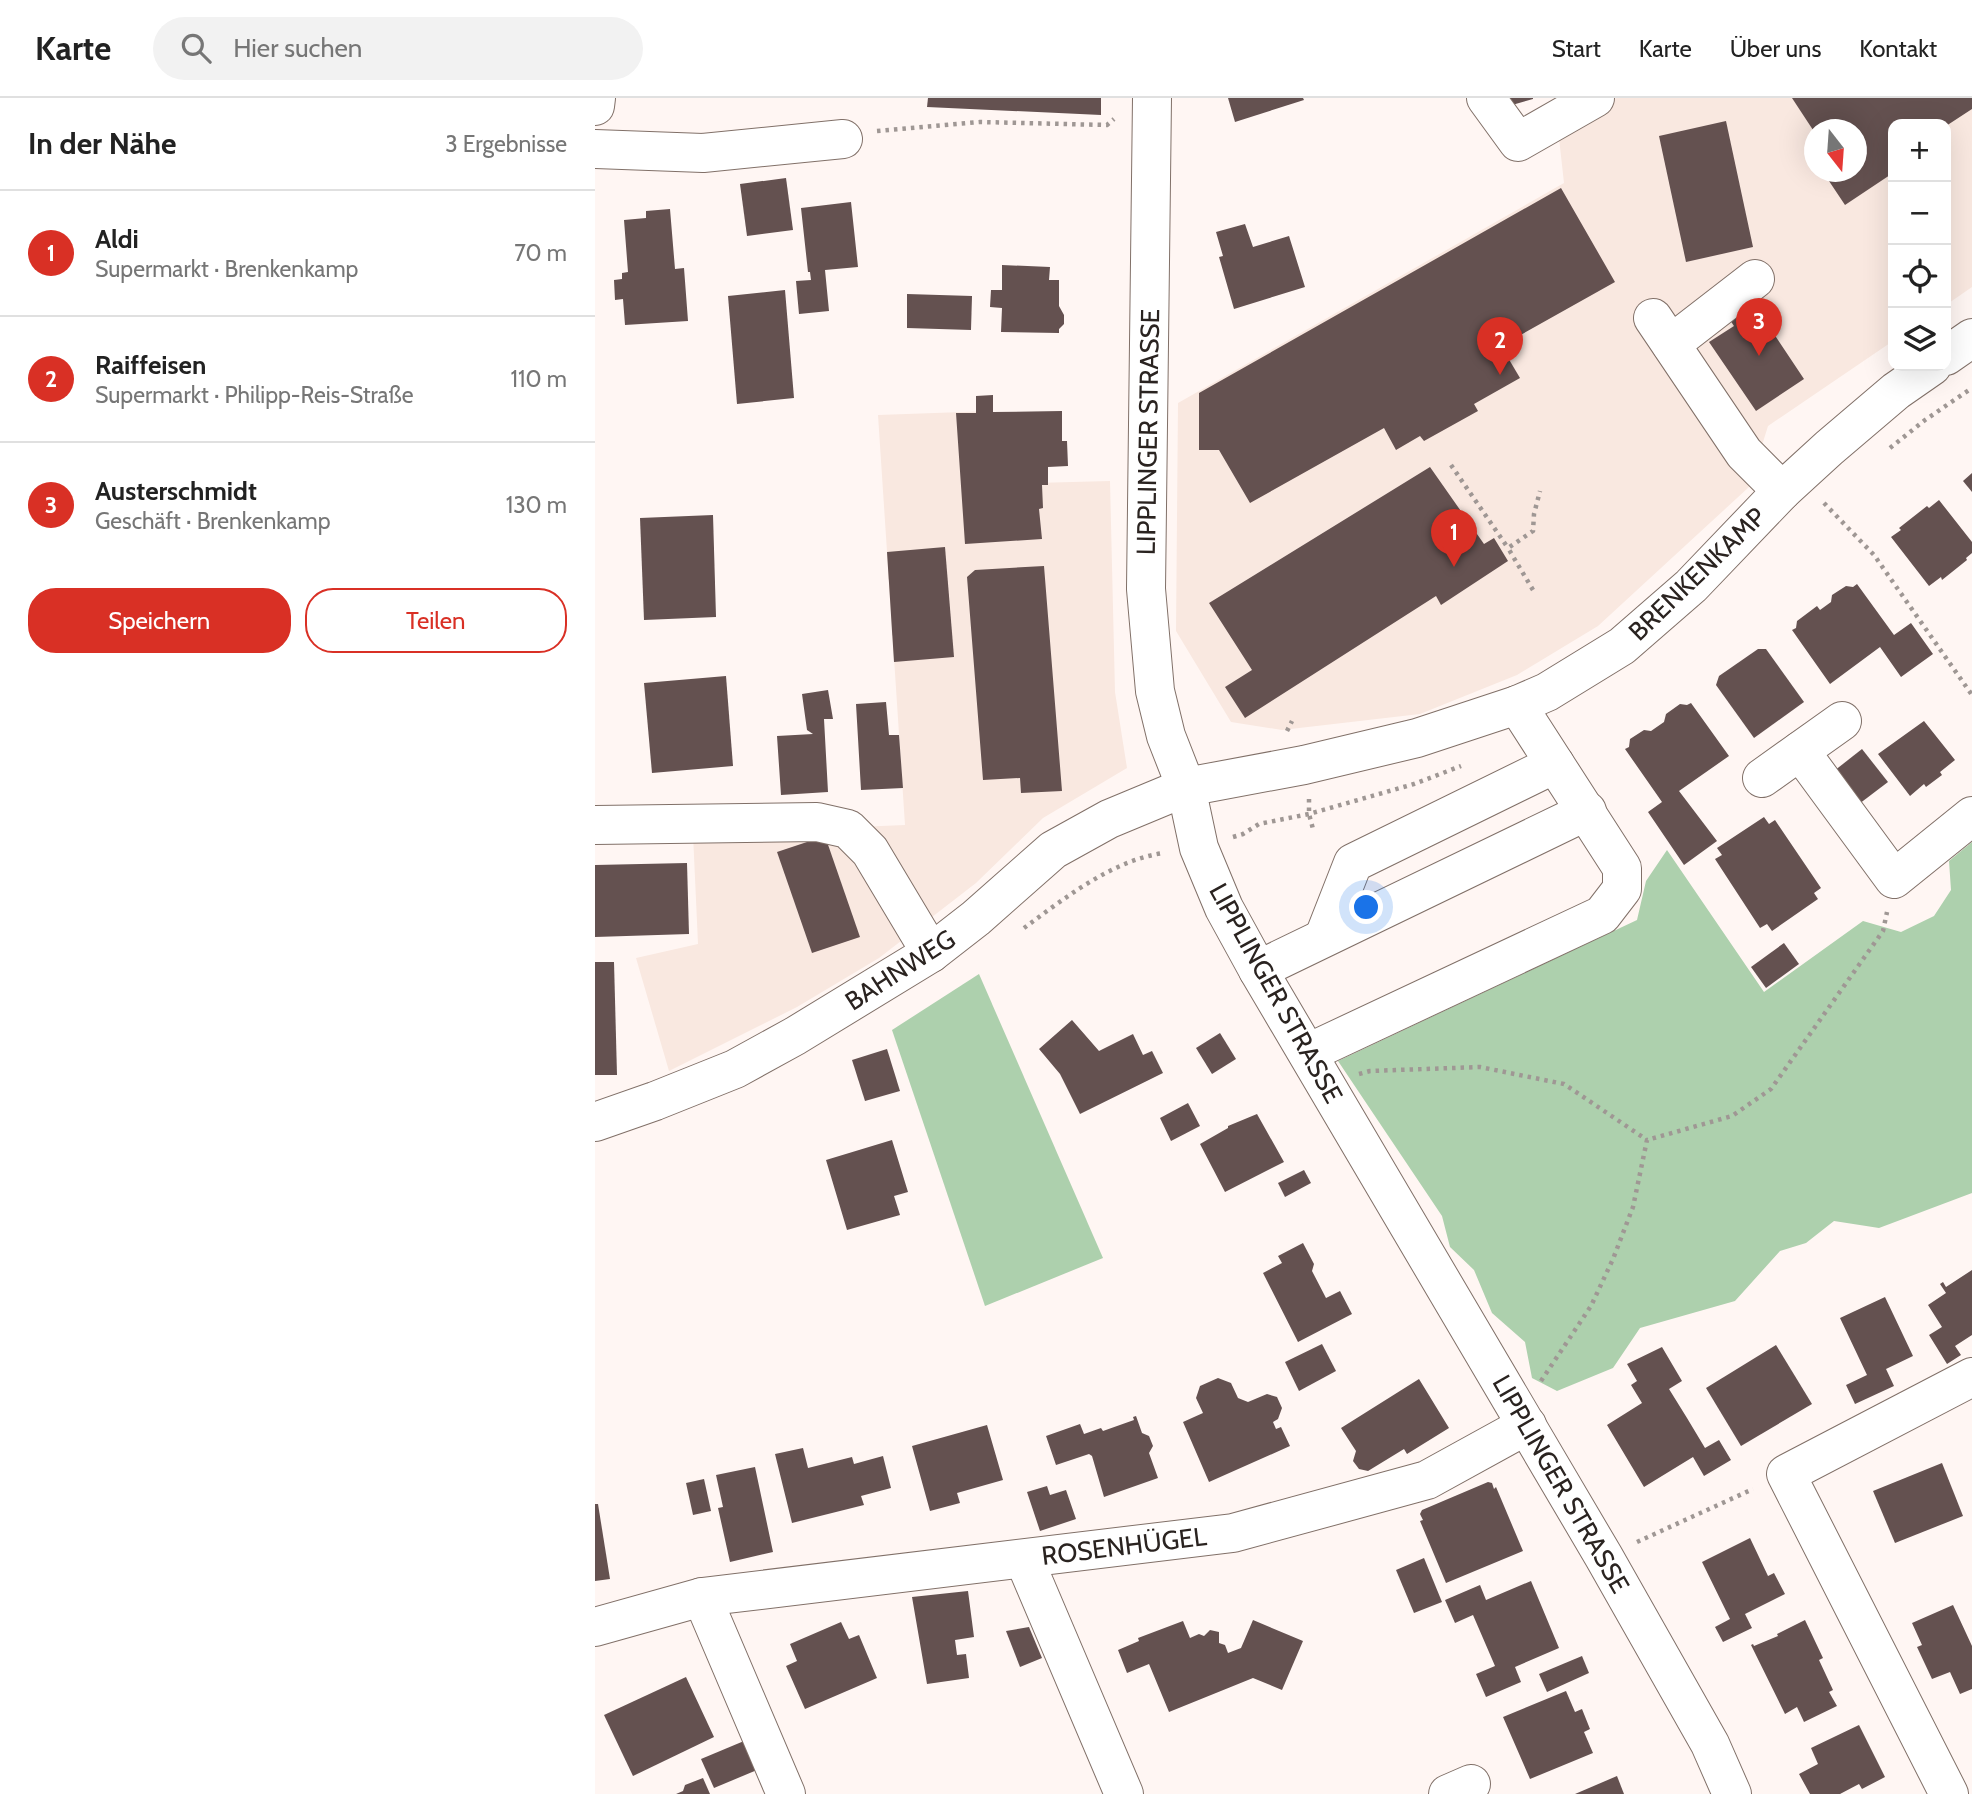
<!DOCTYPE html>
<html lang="de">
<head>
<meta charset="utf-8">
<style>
  :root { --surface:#fff; --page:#f2f2f2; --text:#222; --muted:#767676; --line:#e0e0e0; --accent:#d93025 }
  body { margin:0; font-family:Cabin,sans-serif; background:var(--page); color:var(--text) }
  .controls { position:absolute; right:21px; top:21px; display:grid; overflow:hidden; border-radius:14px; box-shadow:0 7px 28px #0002 }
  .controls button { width:63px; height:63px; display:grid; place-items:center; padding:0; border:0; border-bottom:2px solid var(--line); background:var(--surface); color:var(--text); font:35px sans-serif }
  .compass { position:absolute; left:1209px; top:21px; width:63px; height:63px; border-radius:50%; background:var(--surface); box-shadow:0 7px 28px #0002; rotate:163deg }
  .you { position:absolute; left:772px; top:810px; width:24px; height:24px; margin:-18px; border:5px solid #fff; border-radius:50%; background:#1a73e8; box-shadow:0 0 0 10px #1a73e833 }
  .badge { display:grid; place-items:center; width:46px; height:46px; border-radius:50%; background:var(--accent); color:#fff; font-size:23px; font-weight:700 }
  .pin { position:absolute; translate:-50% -58px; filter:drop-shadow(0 2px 4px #0008) }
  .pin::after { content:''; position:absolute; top:37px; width:24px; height:21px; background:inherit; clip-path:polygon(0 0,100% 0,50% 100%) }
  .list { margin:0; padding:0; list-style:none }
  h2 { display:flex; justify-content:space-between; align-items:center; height:91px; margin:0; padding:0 28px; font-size:30px }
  h2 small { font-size:23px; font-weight:400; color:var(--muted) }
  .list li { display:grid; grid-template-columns:46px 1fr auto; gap:21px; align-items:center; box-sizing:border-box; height:126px; padding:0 28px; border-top:2px solid var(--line) }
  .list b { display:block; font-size:26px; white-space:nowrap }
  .list p { margin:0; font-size:23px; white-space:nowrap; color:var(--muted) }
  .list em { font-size:23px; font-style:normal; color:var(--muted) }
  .actions { display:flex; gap:14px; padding:21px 28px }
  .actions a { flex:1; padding:16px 0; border:2px solid var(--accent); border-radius:28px; text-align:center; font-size:24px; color:var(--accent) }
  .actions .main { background:var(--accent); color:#fff }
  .icon { flex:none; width:38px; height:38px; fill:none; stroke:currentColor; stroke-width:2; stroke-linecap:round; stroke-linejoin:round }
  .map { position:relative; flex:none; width:1377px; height:1696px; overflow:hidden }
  header { display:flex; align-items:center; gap:42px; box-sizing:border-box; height:98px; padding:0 35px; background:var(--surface); border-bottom:2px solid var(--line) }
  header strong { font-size:33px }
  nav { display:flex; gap:38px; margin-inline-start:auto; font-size:24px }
  .search { width:490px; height:63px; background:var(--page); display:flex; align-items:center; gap:18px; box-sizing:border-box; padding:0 24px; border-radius:38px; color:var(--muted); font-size:26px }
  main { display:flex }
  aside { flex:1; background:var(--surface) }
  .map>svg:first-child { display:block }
</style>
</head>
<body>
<header>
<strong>Karte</strong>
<div class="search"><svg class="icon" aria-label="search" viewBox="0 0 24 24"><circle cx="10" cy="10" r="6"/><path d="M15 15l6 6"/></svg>Hier suchen</div>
<nav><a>Start</a><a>Karte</a><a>Über uns</a><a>Kontakt</a></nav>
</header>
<main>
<aside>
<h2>In der Nähe<small>3 Ergebnisse</small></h2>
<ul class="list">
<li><span class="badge">1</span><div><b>Aldi</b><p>Supermarkt · Brenkenkamp</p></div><em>70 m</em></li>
<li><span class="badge">2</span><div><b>Raiffeisen</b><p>Supermarkt · Philipp-Reis-Straße</p></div><em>110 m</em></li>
<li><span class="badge">3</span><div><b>Austerschmidt</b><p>Geschäft · Brenkenkamp</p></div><em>130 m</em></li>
</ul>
<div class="actions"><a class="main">Speichern</a><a>Teilen</a></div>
</aside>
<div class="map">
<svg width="1377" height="1696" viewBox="0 0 1377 1696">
  <rect width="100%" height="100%" fill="#fff6f3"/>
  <g fill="#f9e8e0" fill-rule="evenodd">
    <path d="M1021,0h356v189l-26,18v-181h-53v217l-125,85 -19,61 -151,139 -81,49 -97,39 -138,16 -51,-8 -55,-91 2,-228 386,-220 -6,-54zM1220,32h42v42h-42z"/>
    <path d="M396,313l2,73 117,-3 5,211 12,76 -84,50 -67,65 -97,75 -82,49 -128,64 -33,-113 62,-14 -5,-110 212,-9 -27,-410z"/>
  </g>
  <g fill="#add0ad">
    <path d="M1377,744v351l-93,35 -45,-7 -28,22 -26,8 -45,50 -95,27 -27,40 -56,23 -25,-13 -7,-36 -33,-29 -18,-43 -24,-23 -8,-31 -104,-155 299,-141 9,-39 21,-31 97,142 99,-71 38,11 33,-16 17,-26 -2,-29z"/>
    <path d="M384,876l124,284 -118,48 -93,-276z"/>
  </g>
  <g fill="#645150">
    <path d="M333,0h173v17l-174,-8z"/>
    <path d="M633,0h75l1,2 -69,22z"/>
    <path d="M914,0h24v1l-21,6z"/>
    <path d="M1197,0h180v11l-26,17v-2h-53v49l-48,32 -22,-33h34v-42h-44z"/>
    <path d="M1131,23l27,126 -67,15 -27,-126z"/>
    <path d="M191,80l7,52 -46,6 -7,-52z"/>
    <path d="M966,90l54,94 -114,64 19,32 -46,26 4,7 -54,30 -4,-5 -24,14 -12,-22 -134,75 -31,-53h-20v-57z"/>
    <path d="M256,104l7,65 -33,3 4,41 -30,3 -3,-33 15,-1 -1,-8h-2l-7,-64z"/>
    <path d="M75,111l5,60 9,-1 4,53 -63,4 -2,-26 -8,1 -1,-20 8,-1v-6l6,-1 -4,-52 22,-2v-7z"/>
    <path d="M650,126l8,23 36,-11 16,51 -71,22 -15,-52 4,-1 -7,-24z"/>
    <path d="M407,167l48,2 -1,13h10v26l5,9v9l-5,5v4l-58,-1 1,-24 -12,-1 1,-17h11z"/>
    <path d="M190,192l9,108 -57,6 -9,-108z"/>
    <path d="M312,196l65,2 -1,34 -64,-2z"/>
    <path d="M1147,201l10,15 6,-4 46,69 -48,32 -47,-69 25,-16 -10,-15z"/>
    <path d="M398,297v17l69,-1v30h5l1,25 -20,1v18h-6l1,23 -4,1 3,30 -77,5 -9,-131h20v-17z"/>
    <path d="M835,369l54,77 10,-6 14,23 -67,44 -5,-9 -191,122 -20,-31 27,-17 -43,-67z"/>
    <path d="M1377,375v19l-9,-11z"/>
    <path d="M1344,402l33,42v11l-6,5 1,2 -25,20 -1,-3 -12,9 -38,-49 10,-7 -2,-2 28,-22 2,2z"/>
    <path d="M118,417l3,102 -72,3 -4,-102z"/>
    <path d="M350,449l9,110 -60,5 -7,-110z"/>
    <path d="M449,468l18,225 -41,2 -1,-15 -37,2 -16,-203 8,-7z"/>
    <path d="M1262,486l37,51 17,-12 22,31 -32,23 -21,-30 -50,37 -38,-54 4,-2 1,-7 20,-15 3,4 11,-8 1,-7 14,-9 7,1z"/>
    <path d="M1163,551h8l38,53 -50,36 -38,-53 3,-9z"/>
    <path d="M131,578l7,90 -81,7 -8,-90z"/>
    <path d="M233,592l5,29h-9l4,73 -47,3 -4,-59 36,-2 -6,-4 -5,-36z"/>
    <path d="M291,604l3,33h10l4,53 -42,2 -5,-86z"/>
    <path d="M1096,605l38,53 -50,35 38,50 -33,24 -36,-53 14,-10 -37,-53 4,-2 1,-8 14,-9 7,1 13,-9 2,-8 14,-10 7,1z"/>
    <path d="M1329,623l31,39 -15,12 2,3 -16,12 -2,-3 -14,12 -32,-42z"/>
    <path d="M1267,651l26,33 -29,22 -25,-33z"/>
    <path d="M1169,719l5,7 6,-4 46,68 -7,5 4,6 -46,32 -5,-7 -7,4 -45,-69 7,-4 -5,-7z"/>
    <path d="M230,738l35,101 -48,16 -35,-101z"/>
    <path d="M92,765l2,71 -94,3v-72z"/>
    <path d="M1189,845l15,21 -33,24 -15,-21z"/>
    <path d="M0,864h19l3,113h-22z"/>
    <path d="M477,922l27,31 34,-17 10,21 9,-4 11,22 -83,41 -20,-40 -21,-25z"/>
    <path d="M625,935l16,26 -24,15 -16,-26z"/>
    <path d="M292,951l13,42 -35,10 -13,-41z"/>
    <path d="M593,1005l12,23 -29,15 -11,-23z"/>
    <path d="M662,1016l27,48 -59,30 -25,-48 28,-16v-2z"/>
    <path d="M297,1042l16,52 -14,4 6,19 -53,15 -21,-70z"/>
    <path d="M709,1072l7,13 -26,14 -7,-14z"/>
    <path d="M708,1145l11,21 -2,7 14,27 14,-7 12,23 -54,28 -35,-69 19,-10 -4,-7z"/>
    <path d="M1377,1172v65l-17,11 6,9 -14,9 -18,-29 13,-8 -14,-22 18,-12 -6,-9 3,-2 3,5z"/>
    <path d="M1290,1199l28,59 -27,13 8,17 -39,18 -9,-19 21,-10 -27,-57z"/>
    <path d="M727,1246l14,27 -37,20 -14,-29z"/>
    <path d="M1181,1247l36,59 -71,42 -35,-58z"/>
    <path d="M1067,1249l20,34 -13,8 18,29 18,30 14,-8 12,20 -27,16 -11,-19 -49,30 -37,-62 35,-22 -11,-18 6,-4 -10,-17z"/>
    <path d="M623,1280l13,5 7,15 10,4 19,-8 10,3 5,11 -4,11 -5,3 3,7 5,-2 9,19 -81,36 -26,-60 20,-9 -7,-15 4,-12z"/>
    <path d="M824,1281l30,49 -42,26 -3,-5 -36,22 -9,-2 -6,-8 3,-10 -15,-23z"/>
    <path d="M541,1318l6,17 7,3 4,10 -4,7 9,25 -54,19 -12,-41 -3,-2 -33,11 -10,-29 34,-12 4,10 17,-6 2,3 31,-11 -1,-3z"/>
    <path d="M392,1327l16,55 -46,13 3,10 -30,8 -18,-65z"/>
    <path d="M208,1350l5,20 44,-11 2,7 29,-8 8,32 -30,8 3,9 -72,18 -17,-69z"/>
    <path d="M1347,1365l21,53 -68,27 -22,-52z"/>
    <path d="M160,1369l18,85 -43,10 -12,-54 5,-1 -7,-32z"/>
    <path d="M109,1381l7,32 -18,4 -7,-32z"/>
    <path d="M893,1384l4,1 2,6 2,-2 27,64 -77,32 -26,-62 3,-1 -3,-6 2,-4z"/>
    <path d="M452,1388l3,9 16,-5 10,29 -36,12 -13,-39z"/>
    <path d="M0,1406h3l12,75 -15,2z"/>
    <path d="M1155,1440l18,38 6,-3 11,21 -40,20 7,14 -29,14 -8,-15 15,-8 -28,-57z"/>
    <path d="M829,1460l18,44 -28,11 -18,-43z"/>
    <path d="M936,1483l28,67 -44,19 6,15 -35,15 -10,-23 19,-8 -22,-51 -18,8 -10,-23 35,-15 6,15z"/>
    <path d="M373,1493l6,46 -19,3 2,15 9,-1 3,24 -42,6 -15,-87z"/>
    <path d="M1358,1507l19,41v43l-12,5 -10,-22 -18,7 -15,-32 5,-2 -10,-22z"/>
    <path d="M658,1522l50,21 -21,49 -29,-12 -84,34 -20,-48 -22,9 -9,-23 21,-9 -1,-3 45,-17 7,17 9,-4 5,2 6,-6 9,2v11l6,2 3,8 13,-5z"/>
    <path d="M1210,1522l18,38 -4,2 14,30 -4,2 8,14 -33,16 -7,-15 -12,7 -34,-69 2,-1 1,2 24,-10 -1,-2z"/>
    <path d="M246,1524l8,17 10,-4 18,43 -72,31 -19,-43 11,-5 -7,-17z"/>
    <path d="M434,1529l13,31 -22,9 -14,-36z"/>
    <path d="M987,1558l7,17 -42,19 -8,-18z"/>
    <path d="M91,1579l28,60 -81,39 -29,-61z"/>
    <path d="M971,1593l9,21 7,-3 8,20 -6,3 9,21 -63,26 -27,-62z"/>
    <path d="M1264,1627l26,52 -23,12 -3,-5 -19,10h-30l-11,-20 19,-10 -7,-16z"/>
    <path d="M149,1643l13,29 -43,18 -13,-29z"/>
    <path d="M1022,1678l7,18h-49z"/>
    <path d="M108,1680l7,16h-34l7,-3 2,-6z"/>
  </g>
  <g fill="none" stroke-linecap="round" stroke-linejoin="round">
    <defs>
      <g id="minor">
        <path d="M557,0l-6,491 9,102 11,45 20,51 13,61 25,60 34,62 346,587 106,187 22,50"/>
        <path d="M891,0l32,44 77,-44"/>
        <path d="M0,8l1,-8"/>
        <path d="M0,51l108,4 140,-14"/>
        <path d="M1058,220l91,135 38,38"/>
        <path d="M1076,246l84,-65"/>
        <path d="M1351,258l26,-18"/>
        <path d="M1205,653l94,128 78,-63"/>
        <path d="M1167,680l80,-57"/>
        <path d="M0,727l222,-3 31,7 22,22 61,102"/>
        <path d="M729,839l29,-74 202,-99"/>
        <path d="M663,872l329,-159"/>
        <path d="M713,955l294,-138 20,-26v-21l-105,-163"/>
        <path d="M0,1024l60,-21 80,-32 60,-33 136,-83 45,-35 77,-68 56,-31 77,-32 118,-22 113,-27 100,-33 30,-13 75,-46 69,-60 91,-95 47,-43 67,-57 36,-25"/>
        <path d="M429,1461l100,235"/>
        <path d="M107,1499l84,197"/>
        <path d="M0,1529l107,-30 531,-64 194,-53 100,-55"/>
        <path d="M853,1696l23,-10"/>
        <path d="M1354,1696l-163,-320 186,-97"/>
      </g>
    </defs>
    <use href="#minor" stroke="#817068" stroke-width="40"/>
    <g stroke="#9f9794" stroke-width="4.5" stroke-dasharray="3.5 5" stroke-linecap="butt">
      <path d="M282,33l103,-9 127,3 7,-6"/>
      <path d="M1295,350l35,-28 47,-32"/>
      <path d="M856,367l57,83"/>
      <path d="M1229,405l50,52 98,140"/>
      <path d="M938,492l-25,-42 25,-17 1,-17 6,-23"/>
      <path d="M692,633l5,-10"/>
      <path d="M714,701v15l4,15"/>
      <path d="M638,739l10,-3 16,-10 50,-10 105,-30 47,-18"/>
      <path d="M429,830c41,-30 87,-67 139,-75"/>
      <path d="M764,976l11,-3 110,-4 84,17 83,56"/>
      <path d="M946,1283l50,-75 22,-47 20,-52 14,-67 85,-24 39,-27 112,-158 4,-19"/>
      <path d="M1042,1444l116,-53"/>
    </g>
    <use href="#minor" stroke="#fff" stroke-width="38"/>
  </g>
  <g text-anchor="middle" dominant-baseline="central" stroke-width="7" stroke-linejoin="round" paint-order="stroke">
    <g font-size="26" fill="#2a2320" stroke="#fff">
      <text transform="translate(553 334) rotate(-89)">LIPPLINGER STRASSE</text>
      <text transform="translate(1102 476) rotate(-44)">BRENKENKAMP</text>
      <text transform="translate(305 872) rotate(-33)">BAHNWEG</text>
      <text transform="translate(681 895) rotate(61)">LIPPLINGER STRASSE</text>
      <text transform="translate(966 1386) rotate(60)">LIPPLINGER STRASSE</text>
      <text transform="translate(529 1448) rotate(-7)">ROSENHÜGEL</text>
    </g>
  </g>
</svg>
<div class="controls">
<button>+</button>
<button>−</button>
<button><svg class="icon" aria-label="locate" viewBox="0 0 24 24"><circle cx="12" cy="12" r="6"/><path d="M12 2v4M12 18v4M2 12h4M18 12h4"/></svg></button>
<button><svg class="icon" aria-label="layers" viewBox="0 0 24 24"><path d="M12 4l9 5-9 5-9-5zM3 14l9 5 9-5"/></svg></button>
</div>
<svg class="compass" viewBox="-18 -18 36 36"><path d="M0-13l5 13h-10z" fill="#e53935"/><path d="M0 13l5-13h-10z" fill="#767676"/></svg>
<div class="you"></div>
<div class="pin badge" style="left:859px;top:469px">1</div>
<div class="pin badge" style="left:905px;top:277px">2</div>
<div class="pin badge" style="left:1164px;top:258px">3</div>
</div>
</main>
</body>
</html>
